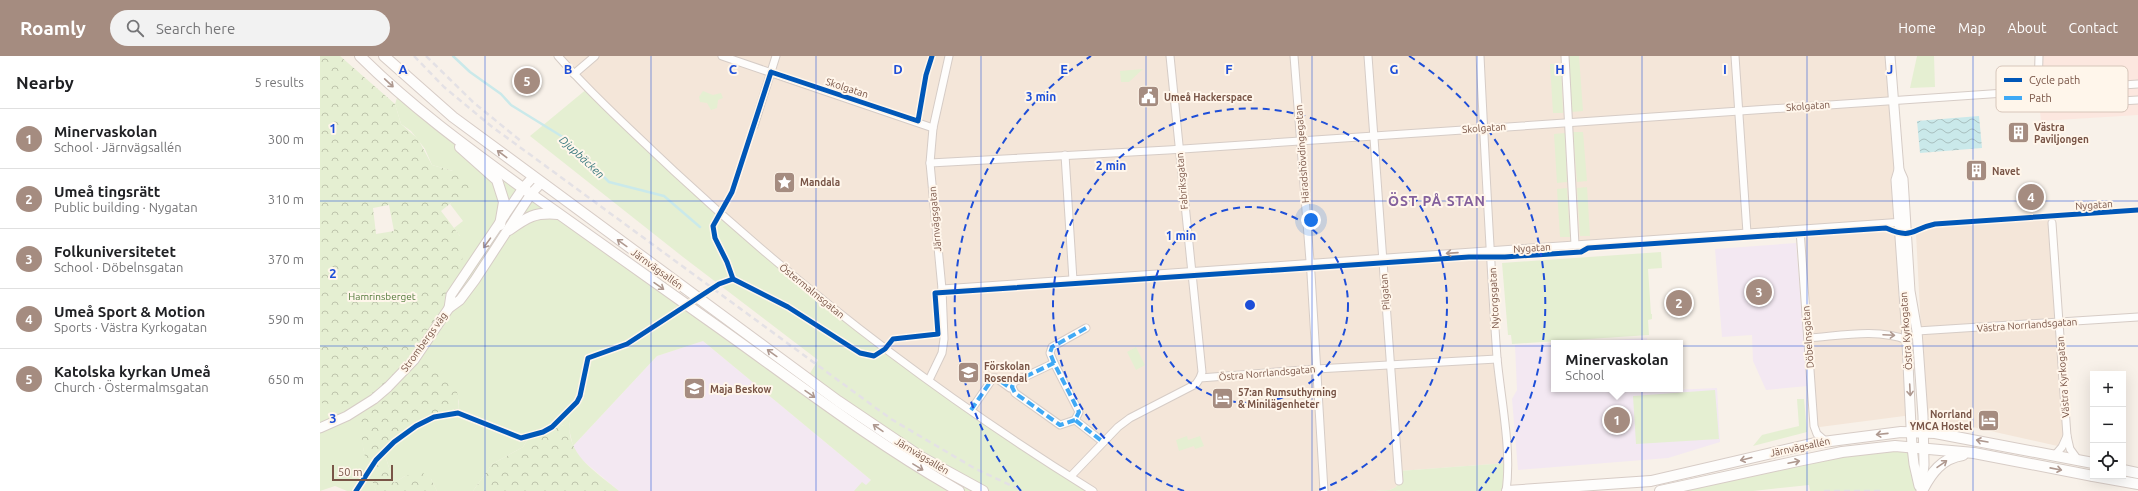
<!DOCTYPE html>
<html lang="en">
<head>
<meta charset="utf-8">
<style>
  :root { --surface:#fff; --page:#f2f2f2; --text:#202124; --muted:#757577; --line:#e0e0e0; --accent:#a58c80 }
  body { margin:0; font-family:Ubuntu,sans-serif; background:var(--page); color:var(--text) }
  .controls { position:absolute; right:12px; bottom:12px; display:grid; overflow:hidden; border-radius:0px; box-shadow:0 4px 16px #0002 }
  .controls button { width:36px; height:36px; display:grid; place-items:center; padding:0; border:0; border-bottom:1px solid var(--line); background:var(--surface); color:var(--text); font:20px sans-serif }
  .scale { position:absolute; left:12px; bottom:10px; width:61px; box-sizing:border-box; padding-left:4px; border:2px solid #795547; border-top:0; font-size:11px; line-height:14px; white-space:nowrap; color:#795547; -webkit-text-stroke:3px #fff6eb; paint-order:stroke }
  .you { position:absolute; left:991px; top:164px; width:14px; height:14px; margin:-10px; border:3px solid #fff; border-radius:50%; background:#1a73e8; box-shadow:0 0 0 6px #1a73e833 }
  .badge { display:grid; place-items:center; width:26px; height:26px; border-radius:50%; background:var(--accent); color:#fff; font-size:13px; font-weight:700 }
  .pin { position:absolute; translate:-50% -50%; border:2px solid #fff; box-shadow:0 1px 4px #0006 }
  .popup { position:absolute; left:1231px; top:284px; width:132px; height:52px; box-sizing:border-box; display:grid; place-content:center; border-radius:0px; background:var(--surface); filter:drop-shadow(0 1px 3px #0005); font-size:13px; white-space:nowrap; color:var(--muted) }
  .popup b { font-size:15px; color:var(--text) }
  .popup::after { content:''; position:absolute; left:50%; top:100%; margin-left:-8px; border:8px solid transparent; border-top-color:var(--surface) }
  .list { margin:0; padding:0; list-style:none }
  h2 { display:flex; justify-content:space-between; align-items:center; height:52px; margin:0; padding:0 16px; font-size:17px }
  h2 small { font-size:13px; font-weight:400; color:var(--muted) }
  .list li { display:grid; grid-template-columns:26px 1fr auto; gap:12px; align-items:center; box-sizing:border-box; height:60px; padding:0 16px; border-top:1px solid var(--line) }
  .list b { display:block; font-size:15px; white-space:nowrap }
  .list p { margin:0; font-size:13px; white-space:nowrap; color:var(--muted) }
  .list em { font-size:13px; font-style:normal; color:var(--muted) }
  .icon { flex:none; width:22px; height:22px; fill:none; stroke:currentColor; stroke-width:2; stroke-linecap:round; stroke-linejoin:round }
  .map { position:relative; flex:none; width:1818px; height:435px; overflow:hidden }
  header { display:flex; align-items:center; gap:24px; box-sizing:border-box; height:56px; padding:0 20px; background:var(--accent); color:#fff }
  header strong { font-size:19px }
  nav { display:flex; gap:22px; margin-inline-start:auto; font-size:14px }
  .search { width:280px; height:36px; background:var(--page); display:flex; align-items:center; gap:10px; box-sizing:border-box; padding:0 14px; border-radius:22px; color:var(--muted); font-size:15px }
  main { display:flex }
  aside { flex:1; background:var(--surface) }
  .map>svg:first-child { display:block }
</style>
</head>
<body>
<header>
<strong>Roamly</strong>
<div class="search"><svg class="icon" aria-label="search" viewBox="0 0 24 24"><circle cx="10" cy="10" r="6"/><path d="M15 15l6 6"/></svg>Search here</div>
<nav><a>Home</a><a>Map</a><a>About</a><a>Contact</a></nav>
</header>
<main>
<aside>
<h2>Nearby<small>5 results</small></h2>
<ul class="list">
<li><span class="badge">1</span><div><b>Minervaskolan</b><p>School · Järnvägsallén</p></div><em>300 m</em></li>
<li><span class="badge">2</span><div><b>Umeå tingsrätt</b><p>Public building · Nygatan</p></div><em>310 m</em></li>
<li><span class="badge">3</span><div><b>Folkuniversitetet</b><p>School · Döbelnsgatan</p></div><em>370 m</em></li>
<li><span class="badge">4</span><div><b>Umeå Sport &amp; Motion</b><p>Sports · Västra Kyrkogatan</p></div><em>590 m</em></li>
<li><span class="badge">5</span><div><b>Katolska kyrkan Umeå</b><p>Church · Östermalmsgatan</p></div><em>650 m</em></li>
</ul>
</aside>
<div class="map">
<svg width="1818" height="435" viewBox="0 0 1818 435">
  <defs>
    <pattern id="forest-crowns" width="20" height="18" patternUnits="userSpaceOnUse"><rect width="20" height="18" fill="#e5efd2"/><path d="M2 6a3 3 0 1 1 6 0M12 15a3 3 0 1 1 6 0" fill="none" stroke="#bec4ac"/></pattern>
    <pattern id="water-waves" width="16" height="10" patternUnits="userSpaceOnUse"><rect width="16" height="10" fill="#cae9ea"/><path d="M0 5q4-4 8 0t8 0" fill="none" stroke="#a9c0bf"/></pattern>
  </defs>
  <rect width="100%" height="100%" fill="#f8f1e9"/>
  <g fill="#f4e6d9">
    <path d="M238,0h1331l22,361 -7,-1 -84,11 -5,3 -15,-200 -309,20 16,213 -108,8v10l-3,6 -6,3 -17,1h-280l-164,-111 -210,-167z"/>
    <path d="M1732,161l15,219 -5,11 -134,-30 -3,-7 -9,-177 7,-6 12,-3z"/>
  </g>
  <path fill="#fce7df" d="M1719,0h99v59l-97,6 -3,-29z"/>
  <g fill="#f3e8f2">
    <path d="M1476,187l12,143 -42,4 -13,-29 -1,-26 -30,2 -7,-88z"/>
    <path d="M1327,282v5h-93v46h97v2l66,-3 3,54 -52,16 -150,12 -6,-71 5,-9 -2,-45z"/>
    <path d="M383,285l168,139 -10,11h-242l-38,-32 -8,-13 84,-90z"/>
  </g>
  <g fill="#e5efd2">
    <path d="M1249,0h10l4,55 -11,1z"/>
    <path d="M1597,0h17l1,31 -25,1z"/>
    <path d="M1230,8h11l2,49h-10z"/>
    <path d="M823,13l-14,13h-8l-1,-11z"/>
    <path d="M268,32l131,125 166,136 208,142h-239l8,-9 4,3 5,-5 -168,-139 -46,15 -84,90 -4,-17 1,-7 -7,4 -5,-5 -15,11 -14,5 -6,10 -31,17 -19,27h-36l-6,-12 -26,-3 -11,7 -10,-31c21,-20 44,-38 74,-39l1,-11 -5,-17 -40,-25 46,-124 -6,-8 9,-7 -13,-17 4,-4 -1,-29 -21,-6 -7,-16 -14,-18 -10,-7 -6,-20 4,-12 402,296 17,-28 -135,-103 -153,-121z"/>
    <path d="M383,35l10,4 8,-2 2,5 -5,2 -1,8 -6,2 -4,-7 -7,-1 -1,-5z"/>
    <path d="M1253,76h10l4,49 -10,1z"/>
    <path d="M1245,77l2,49 -10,1 -3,-49z"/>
    <path d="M1267,131l3,49h-10l-3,-48z"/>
    <path d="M1247,132l3,49h-10l-3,-48z"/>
    <path d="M1341,196l1,16 -14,1 3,45h1v5l-4,1 1,15 -137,9 -1,-9h-3l-6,-72z"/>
    <path d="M816,291l9,18 -9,5 -9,-18z"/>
    <path d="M1395,334l4,49 -83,5 -3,-48z"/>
    <path d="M1477,343h7l3,33 -54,14 9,-11 37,-9z"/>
    <path d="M4,346l38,5 1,41 13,43h-29l-12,-5 -15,5v-88z"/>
    <path d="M867,380l1,4 12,-4 4,10 -9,3 -1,-3 -15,5 -3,-11z"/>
    <path d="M1592,391l9,44h-111l-1,-6 -56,6h-93l138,-30z"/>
    <path d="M1187,407l-1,28h-133l17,-1 6,-3 3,-6v-10z"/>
  </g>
  <g fill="url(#forest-crowns)" fill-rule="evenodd">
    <path d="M0,0h20l55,48 6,20 17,15 14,26 21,6 18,16 -30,24 19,25 4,40 -50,85c10,2 24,4 32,11 11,9 14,29 12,41 -30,0 -54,19 -74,39l10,31 11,-7 18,-3 8,6 6,12h-61c-10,-27 -19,-56 -14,-84l-42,-4zM69,149l5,26 -18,3 -3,-26z"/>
    <path d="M238,365l5,5 7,-5c-5,34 27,51 49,70h-146l19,-27 31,-17 6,-10 14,-5z"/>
  </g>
  <path fill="url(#water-waves)" d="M1659,60l3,32 -62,5 -3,-32z"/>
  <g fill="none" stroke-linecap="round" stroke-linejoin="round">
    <path stroke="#cae9ea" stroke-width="2.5" d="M133,0l17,16 31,22 10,11 55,34 43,43 55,14 36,31"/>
    <defs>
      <g id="minor">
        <path d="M238,0c36,41 77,78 116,115 129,120 270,228 419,320"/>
        <path d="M402,0l211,72"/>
        <path d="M850,0l32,316 -2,6"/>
        <path d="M974,0l17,218 13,217"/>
        <path d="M1048,0l31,425"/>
        <path d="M1160,0c5,101 10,202 17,302 4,42 15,93 9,133"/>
        <path d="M1245,0l10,189"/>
        <path d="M1415,0l12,177"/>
        <path d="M254,18l21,-18"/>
        <path d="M1718,36l7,11 8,2 85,-5"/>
        <path d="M1718,36l1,-36"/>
        <path d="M434,70l22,-70"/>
        <path d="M745,99l8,125"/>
        <path d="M610,107l238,-13 970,-66"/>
        <path d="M1732,167l15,213 3,13 8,11"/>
        <path d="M1480,174l14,196 3,8 8,7"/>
        <path d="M622,233l962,-67"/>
        <path d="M1597,275l221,-14"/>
        <path d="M1488,282c31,-2 69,-10 99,2"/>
        <path d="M734,307l-4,-10 2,-6 34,-19"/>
        <path d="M609,324l13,-27 2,-14 -2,-50 -12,-126 3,-35 16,-72"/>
        <path d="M651,354l22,-32h3l14,10 2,-1"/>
        <path d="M755,364l-15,5 -45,-32 -3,-6 2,-5 40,-19 25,49 -4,8 28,22"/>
        <path d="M1735,399l7,-8 5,-11"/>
        <path d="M751,420l47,-49 12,-9 66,-34 4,-6 116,-9 181,-10"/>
      </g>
      <g id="tertiary">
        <path d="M1570,0l9,114 4,9 7,112 7,40 6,85 1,49 -3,26"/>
        <path d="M1579,114l-3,10 10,142 6,125 2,17 5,22"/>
        <path d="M129,252l2,-13 72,-107 10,-11"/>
        <path d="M0,372l27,-12 27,-17 14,-12 26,-27 35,-52 11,-8 15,-20 56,-86 10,-11"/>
      </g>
      <g id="secondary">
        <path d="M40,0c52,52 112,95 171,138 57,41 115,82 173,123 84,59 165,123 255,174"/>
        <path d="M64,0l69,61 385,284 83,56 62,34"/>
        <path d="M140,91l37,33 7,22 -4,23"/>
        <path d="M189,174c18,-13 26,-18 49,-16"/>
        <path d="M1803,414l15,3"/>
        <path d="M1773,420l45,8"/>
        <path d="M1187,435l144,-10 164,-38 86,-11 34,1 158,30"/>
        <path d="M1340,435l138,-30 44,-9 53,-6 79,7 119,23"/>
        <path d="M1602,435c9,-18 20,-33 41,-36"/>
      </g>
    </defs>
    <use href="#minor" stroke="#d6ccc6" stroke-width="9"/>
    <use href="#tertiary" stroke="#d6ccc6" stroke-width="11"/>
    <use href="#secondary" stroke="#d7ccc6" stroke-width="12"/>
    <use href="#minor" stroke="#fefdfc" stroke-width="7"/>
    <use href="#tertiary" stroke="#fefdfc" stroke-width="9"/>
    <use href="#secondary" stroke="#fefdfc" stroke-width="10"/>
    <g stroke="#e4e1e5" stroke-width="2.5" stroke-dasharray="6 4" stroke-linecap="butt">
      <path d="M94,0l30,31 47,39 400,293 83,49 49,23"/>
      <path d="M106,0l47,46 49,40"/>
      <path d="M1504,435h60"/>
    </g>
    <g stroke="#3fa9f5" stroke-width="4" stroke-dasharray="8 4" stroke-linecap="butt">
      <path d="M734,307l-4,-10 2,-6 34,-19"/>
      <path d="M651,354l22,-32h3l14,10 2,-1"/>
      <path d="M755,364l-15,5 -45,-32 -3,-6 2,-5 40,-19 25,49 -4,8 28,22"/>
    </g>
    <defs>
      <g id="cycleway">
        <path d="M413,223l-6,-17 -12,-24 -2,-12 19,-34 39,-120 147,49 8,-46 6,-19"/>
        <path d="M36,435l20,-31 18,-18 22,-16 18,-9 24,-4 63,25 22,-6 9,-5 25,-25 3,-6 8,-38 39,-14 92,-60 14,-5 55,28 72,46 14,3 11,-7 8,-10 45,-5 -3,-41 534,-36h36l76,-5 7,-4 298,-20c27,12 25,1 49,-4l203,-14"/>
      </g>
    </defs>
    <use href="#cycleway" stroke="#fff6eb" stroke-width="8"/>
    <use href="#cycleway" stroke="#0057b8" stroke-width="5"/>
  </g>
  <defs><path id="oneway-shaft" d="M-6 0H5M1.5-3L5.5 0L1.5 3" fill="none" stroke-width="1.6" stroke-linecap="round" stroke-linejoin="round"/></defs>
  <g stroke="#ae988f">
    <use href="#oneway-shaft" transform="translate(69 27) rotate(43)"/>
    <use href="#oneway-shaft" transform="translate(182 98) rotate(-143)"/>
    <use href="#oneway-shaft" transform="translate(167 187) rotate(126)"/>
    <use href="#oneway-shaft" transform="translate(302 187) rotate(-144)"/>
    <use href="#oneway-shaft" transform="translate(1132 197) rotate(176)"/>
    <use href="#oneway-shaft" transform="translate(339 230) rotate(35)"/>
    <use href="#oneway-shaft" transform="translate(1569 279) rotate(3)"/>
    <use href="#oneway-shaft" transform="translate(452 297) rotate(-144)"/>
    <use href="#oneway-shaft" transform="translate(1590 334) rotate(87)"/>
    <use href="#oneway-shaft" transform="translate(490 338) rotate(35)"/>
    <use href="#oneway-shaft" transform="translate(558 372) rotate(-145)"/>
    <use href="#oneway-shaft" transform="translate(1562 378) rotate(174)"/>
    <use href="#oneway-shaft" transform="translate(1662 385) rotate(-170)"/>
    <use href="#oneway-shaft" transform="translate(1426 403) rotate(166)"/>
    <use href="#oneway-shaft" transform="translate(1474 406) rotate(-12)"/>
    <use href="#oneway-shaft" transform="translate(1622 408) rotate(-35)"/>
    <use href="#oneway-shaft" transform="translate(598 411) rotate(31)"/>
    <use href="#oneway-shaft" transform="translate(1736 413) rotate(11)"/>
  </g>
  <path fill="none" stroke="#1d4ed8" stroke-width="1" stroke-opacity="0.55" d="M165,0v435M331,0v435M496,0v435M661,0v435M826,0v435M992,0v435M1157,0v435M1322,0v435M1487,0v435M1653,0v435M0,145h1818M0,290h1818"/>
  <g fill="none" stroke="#1d4ed8" stroke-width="2" stroke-dasharray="7 5">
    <circle cx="930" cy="249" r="98"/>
    <path d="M864 435A197 197 0 1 1 996 435"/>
    <path d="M701 435A295 295 0 0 1 771 0M1089 0A295 295 0 0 1 1159 435"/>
  </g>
  <defs>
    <symbol id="civic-square" viewBox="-11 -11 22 22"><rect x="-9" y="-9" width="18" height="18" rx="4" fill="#a58c80" stroke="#fff6eb"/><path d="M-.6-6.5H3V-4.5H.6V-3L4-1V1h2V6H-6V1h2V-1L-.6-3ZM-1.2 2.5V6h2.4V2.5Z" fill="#fff"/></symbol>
    <symbol id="building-square" viewBox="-11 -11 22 22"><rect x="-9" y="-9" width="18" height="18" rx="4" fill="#a58c80" stroke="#fff6eb"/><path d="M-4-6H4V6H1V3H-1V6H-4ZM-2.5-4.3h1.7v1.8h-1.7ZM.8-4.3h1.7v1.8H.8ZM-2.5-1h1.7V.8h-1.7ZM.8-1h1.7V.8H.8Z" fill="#fff"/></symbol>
    <symbol id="sight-square" viewBox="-11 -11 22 22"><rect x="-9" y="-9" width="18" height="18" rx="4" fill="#a58c80" stroke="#fff6eb"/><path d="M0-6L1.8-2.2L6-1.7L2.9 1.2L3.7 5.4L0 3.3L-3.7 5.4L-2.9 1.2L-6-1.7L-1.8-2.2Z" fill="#fff"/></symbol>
    <symbol id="school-square" viewBox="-11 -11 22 22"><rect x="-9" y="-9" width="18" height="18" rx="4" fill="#a58c80" stroke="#fff6eb"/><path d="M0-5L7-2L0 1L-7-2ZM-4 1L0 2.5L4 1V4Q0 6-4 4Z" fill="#fff"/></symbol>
    <symbol id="hotel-square" viewBox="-11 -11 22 22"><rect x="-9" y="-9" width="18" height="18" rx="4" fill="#a58c80" stroke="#fff6eb"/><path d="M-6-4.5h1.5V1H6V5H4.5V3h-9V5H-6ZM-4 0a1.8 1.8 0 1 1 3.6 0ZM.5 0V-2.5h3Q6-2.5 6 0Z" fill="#fff"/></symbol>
  </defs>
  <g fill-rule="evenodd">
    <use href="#civic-square" x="816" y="28" width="25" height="25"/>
    <use href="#building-square" x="1686" y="64" width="25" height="25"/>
    <use href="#building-square" x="1644" y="102" width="25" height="25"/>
    <use href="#sight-square" x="452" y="114" width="25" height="25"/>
    <use href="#school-square" x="636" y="304" width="25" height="25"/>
    <use href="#school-square" x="362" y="320" width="25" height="25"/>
    <use href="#hotel-square" x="890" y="330" width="25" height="25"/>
    <use href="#hotel-square" x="1656" y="352" width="25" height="25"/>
  </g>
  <g text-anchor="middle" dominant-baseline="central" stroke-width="4" stroke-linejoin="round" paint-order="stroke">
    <g font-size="10" fill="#795547" stroke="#fff6eb">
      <text transform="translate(527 32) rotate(18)">Skolgatan</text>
      <text transform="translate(1488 50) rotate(-4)">Skolgatan</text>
      <text transform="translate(1164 72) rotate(-4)">Skolgatan</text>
      <text transform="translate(982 98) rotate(-94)">Häradshövdingegatan</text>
      <text transform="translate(862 125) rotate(-95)">Fabriksgatan</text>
      <text transform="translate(1774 149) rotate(-4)">Nygatan</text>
      <text transform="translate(615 163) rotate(-95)">Järnvägsgatan</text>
      <text transform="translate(1212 192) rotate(-4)">Nygatan</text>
      <text transform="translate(337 213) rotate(36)">Järnvägsallén</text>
      <text transform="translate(492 235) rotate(39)">Östermalmsgatan</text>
      <text transform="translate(1065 236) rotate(-94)">Pilgatan</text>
      <text transform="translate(1174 242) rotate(-93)">Nytorgsgatan</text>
      <text transform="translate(1707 269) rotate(-4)">Västra Norrlandsgatan</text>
      <text transform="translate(1586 275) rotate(-94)">Östra Kyrkogatan</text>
      <text transform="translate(1488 281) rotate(-94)">Döbelnsgatan</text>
      <text transform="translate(104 286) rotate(-54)">Strombergs väg</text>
      <text transform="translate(947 317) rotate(-5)">Östra Norrlandsgatan</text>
      <text transform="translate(1743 321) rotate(-94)">Västra Kyrkogatan</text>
      <text transform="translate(1480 391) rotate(-12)">Järnvägsallén</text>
      <text transform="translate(602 400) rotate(31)">Järnvägsallén</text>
    </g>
    <g font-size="10" font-weight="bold" fill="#795547" stroke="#fff6eb" text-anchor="start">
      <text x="844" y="41">Umeå Hackerspace</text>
      <text x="1714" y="71">Västra<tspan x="1714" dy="12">Paviljongen</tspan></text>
      <text x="1672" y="115">Navet</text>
      <text x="480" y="126">Mandala</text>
      <text x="664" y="310">Förskolan<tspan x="664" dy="12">Rosendal</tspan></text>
      <text x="390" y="333">Maja Beskow</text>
      <text x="918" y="336">57:an Rumsuthyrning<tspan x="918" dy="12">&amp; Minilägenheter</tspan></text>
      <text x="1652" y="358" text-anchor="end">Norrland<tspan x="1652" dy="12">YMCA Hostel</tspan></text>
    </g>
    <g font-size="10" fill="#527a3b" stroke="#fff6eb">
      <text x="62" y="240">Hamrinsberget</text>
    </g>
    <g font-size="11" font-style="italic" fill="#39797f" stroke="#fff6eb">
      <text transform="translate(262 101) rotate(43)">Djupbäcken</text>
    </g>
    <g font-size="14" font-weight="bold" letter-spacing="1" fill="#84619d" stroke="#fff6eb">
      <text x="1117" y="145">ÖST PÅ STAN</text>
    </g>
  </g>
  <rect x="1676" y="10" width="132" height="46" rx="6" fill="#fff6eb" stroke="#d7c6ba" stroke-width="1"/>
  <rect x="1684" y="22" width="18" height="4" fill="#0057b8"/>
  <rect x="1684" y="40" width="18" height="4" fill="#3fa9f5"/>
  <g font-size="11" fill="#795547">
    <text x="1709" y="28">Cycle path</text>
    <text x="1709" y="46">Path</text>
  </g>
  <g font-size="13" text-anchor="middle" font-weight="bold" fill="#1d4ed8" stroke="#fff6eb" stroke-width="4" stroke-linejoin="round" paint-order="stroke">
    <text x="83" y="18">A</text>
    <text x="248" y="18">B</text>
    <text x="413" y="18">C</text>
    <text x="578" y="18">D</text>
    <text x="744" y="18">E</text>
    <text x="909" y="18">F</text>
    <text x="1074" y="18">G</text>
    <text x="1240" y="18">H</text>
    <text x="1405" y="18">I</text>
    <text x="1570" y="18">J</text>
    <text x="13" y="77">1</text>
    <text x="13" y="222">2</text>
    <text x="13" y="367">3</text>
  </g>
  <circle cx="930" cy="249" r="6" fill="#1d4ed8" stroke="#fff6eb" stroke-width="2"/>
  <g font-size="12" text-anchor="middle" font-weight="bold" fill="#1d4ed8" stroke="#fff6eb" stroke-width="4" stroke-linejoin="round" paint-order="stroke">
    <text x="721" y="45">3 min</text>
    <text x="791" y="114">2 min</text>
    <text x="861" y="184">1 min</text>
  </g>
</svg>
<div class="controls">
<button>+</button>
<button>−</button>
<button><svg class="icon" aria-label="locate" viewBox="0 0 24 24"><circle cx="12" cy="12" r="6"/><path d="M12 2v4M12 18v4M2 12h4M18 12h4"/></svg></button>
</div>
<div class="scale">50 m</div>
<div class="you"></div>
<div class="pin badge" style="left:1297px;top:364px">1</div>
<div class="popup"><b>Minervaskolan</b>School</div>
<div class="pin badge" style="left:1359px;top:247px">2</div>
<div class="pin badge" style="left:1439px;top:236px">3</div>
<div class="pin badge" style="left:1711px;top:141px">4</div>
<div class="pin badge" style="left:207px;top:25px">5</div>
</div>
</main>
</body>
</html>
